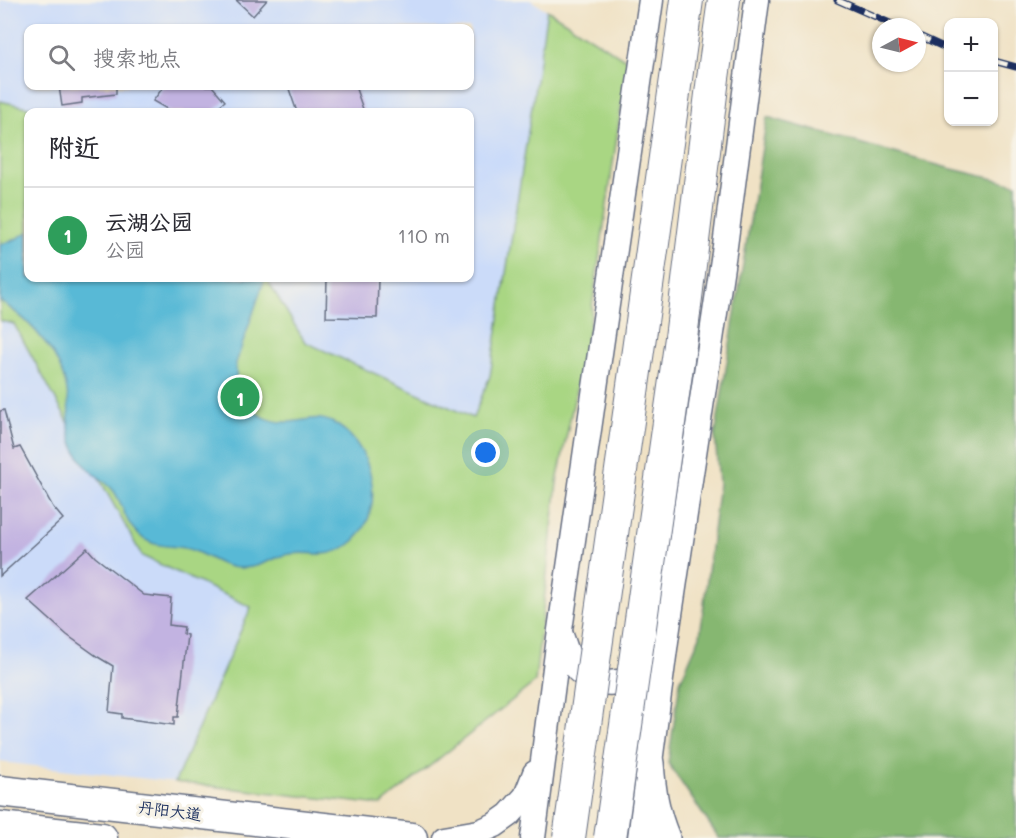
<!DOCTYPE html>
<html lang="zh">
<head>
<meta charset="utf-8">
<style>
  :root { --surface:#fff; --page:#f2f2f3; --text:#2b2b33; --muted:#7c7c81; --line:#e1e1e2; --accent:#7c3aed }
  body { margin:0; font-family:Mali,"LXGW WenKai TC",sans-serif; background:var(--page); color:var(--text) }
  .controls { position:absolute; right:18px; top:18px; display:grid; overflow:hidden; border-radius:12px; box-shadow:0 2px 4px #0004 }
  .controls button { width:54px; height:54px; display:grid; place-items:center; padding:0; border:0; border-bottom:2px solid var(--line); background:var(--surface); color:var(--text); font:30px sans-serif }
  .compass { position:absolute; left:872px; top:18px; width:54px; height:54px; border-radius:50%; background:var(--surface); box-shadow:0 2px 4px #0004; rotate:83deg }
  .you { position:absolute; left:486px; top:453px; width:21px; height:21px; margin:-15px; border:4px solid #fff; border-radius:50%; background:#1a73e8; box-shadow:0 0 0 9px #1a73e833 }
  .badge { display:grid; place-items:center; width:39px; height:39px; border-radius:50%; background:var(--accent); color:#fff; font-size:20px; font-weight:700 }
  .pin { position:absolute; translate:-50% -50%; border:3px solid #fff; box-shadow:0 2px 6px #0006 }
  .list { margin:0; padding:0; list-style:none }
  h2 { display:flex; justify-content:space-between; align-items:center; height:78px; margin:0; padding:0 24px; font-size:26px }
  h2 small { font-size:20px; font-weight:400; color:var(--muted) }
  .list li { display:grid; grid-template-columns:39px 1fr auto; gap:18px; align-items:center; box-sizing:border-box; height:96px; padding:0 24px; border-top:2px solid var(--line) }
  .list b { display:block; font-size:22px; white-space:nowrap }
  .list p { margin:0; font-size:20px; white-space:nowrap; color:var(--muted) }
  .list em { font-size:20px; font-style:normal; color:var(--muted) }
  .icon { flex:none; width:33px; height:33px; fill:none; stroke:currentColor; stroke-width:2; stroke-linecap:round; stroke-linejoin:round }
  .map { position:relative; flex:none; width:1016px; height:838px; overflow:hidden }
  .search { position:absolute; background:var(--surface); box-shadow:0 2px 4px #0004; left:24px; top:24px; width:450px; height:66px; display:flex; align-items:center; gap:15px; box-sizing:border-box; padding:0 21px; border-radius:12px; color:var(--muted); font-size:22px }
  .panel { position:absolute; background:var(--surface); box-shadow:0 2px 4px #0004; left:24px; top:108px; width:450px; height:174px; border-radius:12px }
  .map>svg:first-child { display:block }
</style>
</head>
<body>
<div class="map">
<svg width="1016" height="838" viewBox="0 0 1016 838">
  <rect width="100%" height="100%" fill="#f7f3e8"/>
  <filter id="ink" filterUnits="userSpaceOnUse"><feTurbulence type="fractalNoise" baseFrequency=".0167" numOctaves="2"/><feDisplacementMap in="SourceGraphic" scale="12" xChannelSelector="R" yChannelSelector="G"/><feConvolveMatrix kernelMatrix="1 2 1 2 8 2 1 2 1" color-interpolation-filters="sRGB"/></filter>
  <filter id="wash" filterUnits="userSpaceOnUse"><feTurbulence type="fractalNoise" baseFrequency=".008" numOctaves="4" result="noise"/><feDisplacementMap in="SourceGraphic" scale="24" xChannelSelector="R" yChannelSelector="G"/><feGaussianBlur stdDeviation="1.35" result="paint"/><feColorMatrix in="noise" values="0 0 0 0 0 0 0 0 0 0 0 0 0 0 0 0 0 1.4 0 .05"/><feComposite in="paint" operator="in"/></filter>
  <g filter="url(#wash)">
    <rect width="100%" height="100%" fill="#f0e2c5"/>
    <g fill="#cbdbf9" fill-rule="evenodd">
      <path d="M0,0h530l17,10 -57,366 -17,42 -168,-76 -39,-64h204v-166h-421l-49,-11zM28,28h442v58h-442z"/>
      <path d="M0,321l13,3 129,232 109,51 -76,175 -175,-20z"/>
    </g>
    <path fill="#a9d683" stroke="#628270" stroke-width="1.5" d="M547,10l81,51 -39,267 -32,154 -22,200 -154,123 -206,-23 76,-175 -109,-51 -128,-232 -14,-3v-220l49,11h-21v166h238l39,64 168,76 17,-42z"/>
    <path fill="#86b771" stroke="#507368" stroke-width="1.5" d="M767,117l181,51 68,16v654h-297l-51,-75 12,-81 20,-46 19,-153 -4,-47z"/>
    <path fill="#58b9d6" stroke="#3a749a" stroke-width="1.5" d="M28,232v46h237l-29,85c-2,30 16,58 48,59 20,1 33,-10 53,3 39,24 51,93 10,121 -23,15 -40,3 -62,9 -17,5 -23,12 -43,13 -19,1 -33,-12 -50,-18 -21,-7 -37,1 -55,-17 -13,-12 -14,-30 -24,-43 -6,-7 -14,-12 -21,-18 -8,-7 -14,-16 -18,-25 -8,-17 -4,-32 -6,-49 -4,-41 -35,-76 -68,-97v-57l14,-4z"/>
    <g id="blocks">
      <g fill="#c2b3e1">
        <path d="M236,0h31l-14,16z"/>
        <path d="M59,86h57v8l-34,4v5l-20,3z"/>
        <path d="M164,86h48l13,15 -13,11h-40l-19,-11z"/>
        <path d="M288,86h67l9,26h-67z"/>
        <path d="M327,278h51l-1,40 -51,-1z"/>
        <path d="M4,410l10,39 6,-2 33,60 10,12 -63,57v-165z"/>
        <path d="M87,548l8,9 49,38 27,3 -2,27 15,2 -1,7 4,1 -9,82h-4v8l-52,-7v-4l-13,-2 4,-46 -15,-9 -31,-22 -39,-35z"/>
      </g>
    </g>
  </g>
  <g filter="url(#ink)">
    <use href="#blocks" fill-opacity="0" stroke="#666e82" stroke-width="1.5"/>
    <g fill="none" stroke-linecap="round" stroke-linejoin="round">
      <defs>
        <g id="tertiary">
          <path d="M560,633c3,7 5,15 8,22 15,33 50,34 77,16"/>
          <path d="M444,838l35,-6 16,-7 14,-10 17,-19 9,-23"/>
          <path d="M533,838l27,-208 91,-630"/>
          <path d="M640,838l26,-197 59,-395 32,-246"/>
        </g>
        <path id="secondary" d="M650,763c2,27 5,49 16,75"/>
        <g id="primary">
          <path d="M0,791l412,47"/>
          <path d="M0,827l102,11"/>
        </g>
        <g id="trunk">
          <path d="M641,329l46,-329"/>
          <path d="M681,338l32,-260 11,-78"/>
        </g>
      </defs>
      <use href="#tertiary" stroke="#666e82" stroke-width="27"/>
      <use href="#secondary" stroke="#666e82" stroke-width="30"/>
      <use href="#primary" stroke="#666e82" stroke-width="33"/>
      <use href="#trunk" stroke="#666e82" stroke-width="34"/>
      <use href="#tertiary" stroke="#fff" stroke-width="24"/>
      <use href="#secondary" stroke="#fff" stroke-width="27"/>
      <use href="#primary" stroke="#fff" stroke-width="30"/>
      <use href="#trunk" stroke="#fff" stroke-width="32"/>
      <defs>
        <g id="rail">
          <path d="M837,0l62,27"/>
          <path d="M917,35l31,14"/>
          <path d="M994,61l22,6"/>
        </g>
      </defs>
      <use href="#rail" stroke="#1b2f5e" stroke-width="7"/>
      <use href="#rail" stroke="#f7f3e8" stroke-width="4.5" stroke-dasharray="14" stroke-linecap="butt"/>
      <defs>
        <g id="trunk-bridge">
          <path d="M569,838l72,-509"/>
          <path d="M610,838l71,-500"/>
        </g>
      </defs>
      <use href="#trunk-bridge" stroke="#666e82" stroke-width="34" stroke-linecap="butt"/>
      <use href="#trunk-bridge" stroke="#fff" stroke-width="32"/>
    </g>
  </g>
  <g text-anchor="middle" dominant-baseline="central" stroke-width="6" stroke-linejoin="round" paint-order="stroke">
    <g font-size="16" fill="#1b2f5e" stroke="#f7f3e8">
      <text transform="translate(170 810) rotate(7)">丹阳大道</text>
    </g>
  </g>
</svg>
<div class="controls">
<button>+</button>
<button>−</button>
</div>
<svg class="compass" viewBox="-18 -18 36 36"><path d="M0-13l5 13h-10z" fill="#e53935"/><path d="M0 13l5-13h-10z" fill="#7c7c81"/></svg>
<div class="you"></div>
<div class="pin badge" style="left:240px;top:397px;background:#2e9e5b">1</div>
<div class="search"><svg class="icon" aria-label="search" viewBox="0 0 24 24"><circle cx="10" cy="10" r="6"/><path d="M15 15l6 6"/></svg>搜索地点</div>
<section class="panel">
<h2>附近<small></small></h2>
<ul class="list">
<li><span class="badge" style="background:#2e9e5b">1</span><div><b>云湖公园</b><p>公园</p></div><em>110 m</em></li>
</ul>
</section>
</div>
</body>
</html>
